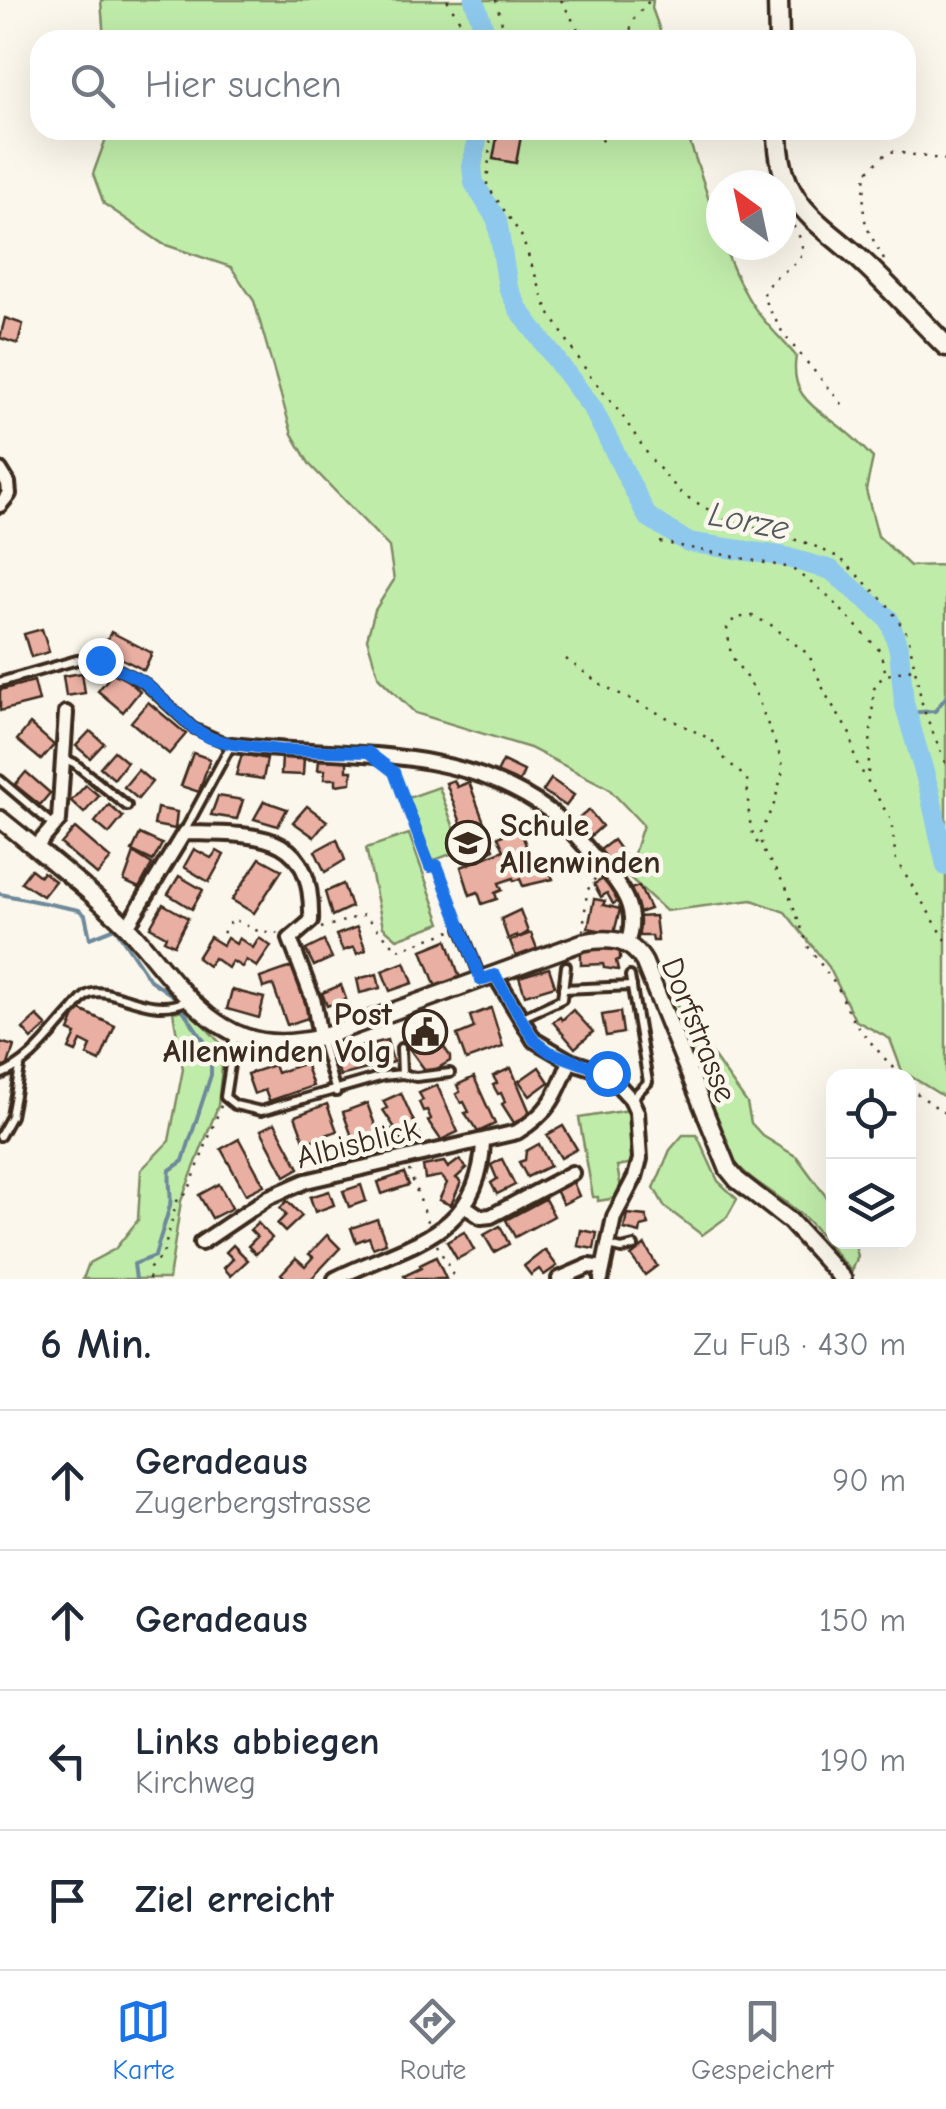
<!DOCTYPE html>
<html lang="de">
<head>
<meta charset="utf-8">
<style>
  :root { --surface:#fff; --page:#f6f6f7; --text:#1f2937; --muted:#747a83; --line:#e0e1e3; --accent:#1a73e8 }
  body { margin:0; font-family:"Comic Neue",sans-serif; background:var(--page); color:var(--text) }
  .controls { position:absolute; right:30px; bottom:30px; display:grid; overflow:hidden; border-radius:20px; box-shadow:0 10px 40px #0002 }
  .controls button { width:90px; height:90px; display:grid; place-items:center; padding:0; border:0; border-bottom:2px solid var(--line); background:var(--surface); color:var(--text); font:50px sans-serif }
  .compass { position:absolute; left:706px; top:170px; width:90px; height:90px; border-radius:50%; background:var(--surface); box-shadow:0 10px 40px #0002; rotate:327deg }
  .stop { position:absolute; width:30px; height:30px; margin:-22px; border:8px solid #1a73e8; border-radius:50%; background:#fff }
  .stop.end { background:#1a73e8; border-color:#fff; box-shadow:0 2px 10px #0008 }
  .list { margin:0; padding:0; list-style:none }
  h2 { display:flex; justify-content:space-between; align-items:center; height:130px; margin:0; padding:0 40px; font-size:42px }
  h2 small { font-size:32px; font-weight:400; color:var(--muted) }
  .list li { display:grid; grid-template-columns:65px 1fr auto; gap:30px; align-items:center; box-sizing:border-box; height:140px; padding:0 40px; border-top:2px solid var(--line) }
  .list b { display:block; font-size:38px; white-space:nowrap }
  .list p { margin:0; font-size:32px; white-space:nowrap; color:var(--muted) }
  .list em { font-size:32px; font-style:normal; color:var(--muted) }
  .icon { flex:none; width:55px; height:55px; fill:none; stroke:currentColor; stroke-width:2; stroke-linecap:round; stroke-linejoin:round }
  .map { position:relative; flex:none; width:946px; height:1279px; overflow:hidden }
  .search { position:absolute; background:var(--surface); box-shadow:0 10px 40px #0002; left:30px; right:30px; top:30px; height:110px; display:flex; align-items:center; gap:25px; box-sizing:border-box; padding:0 35px; border-radius:30px; color:var(--muted); font-size:38px }
  .sheet { height:690px; background:var(--surface) }
  nav { display:flex; justify-content:space-around; align-items:center; box-sizing:border-box; height:140px; border-top:2px solid var(--line); background:var(--surface); font-size:28px; color:var(--muted) }
  nav a { display:grid; justify-items:center; gap:5px }
  nav .on { color:var(--accent) }
  .map>svg:first-child { display:block }
</style>
</head>
<body>
<div class="map">
<svg width="946" height="1279" viewBox="0 0 946 1279">
  <rect width="100%" height="100%" fill="#fbf7ec"/>
  <filter id="ink" filterUnits="userSpaceOnUse"><feTurbulence type="fractalNoise" baseFrequency=".01" numOctaves="2"/><feDisplacementMap in="SourceGraphic" scale="20" xChannelSelector="R" yChannelSelector="G"/><feConvolveMatrix kernelMatrix="1 2 1 2 8 2 1 2 1" color-interpolation-filters="sRGB"/></filter>
  <g filter="url(#ink)">
    <g fill="#c0ecaa" stroke="#7e8b64" stroke-width="2.5">
      <path d="M101,0h552l-1,8 10,28 9,4h-567z"/>
      <path d="M109,130h576c23,56 32,114 62,166 12,22 33,41 49,60 -7,42 20,51 48,74 11,8 19,18 29,28l-7,32 12,46 32,30 36,-1v533l-44,-27 -12,-32 -35,-19 -26,-53 -44,-55 -33,-12 -86,11 -39,-36 16,-50 -35,-37 -78,-40 -115,-35 -36,-35 -12,-39 8,-29 19,-30 -5,-33 -79,-82 -18,-31 -38,-133 -23,-34 -68,-23 -59,-40 -11,-30z"/>
      <path d="M439,787l23,63 -30,11 -24,-63z"/>
      <path d="M409,834l32,89 -44,16 -14,-12 -17,-79z"/>
      <path d="M673,1000l74,103 4,20 12,13 34,21 36,49 1,36h20l4,14 -6,15c-17,-15 -26,-32 -41,-47 -26,-29 -68,-42 -87,-77 -22,-43 -39,-100 -57,-145z"/>
      <path d="M188,1009l36,38 -6,59 -37,95 -12,78h-86l6,-16 26,-14 23,-29 3,-50 28,-29 14,-72 -10,-57z"/>
      <path d="M629,1110l6,31 -1,22 -17,3 4,23 -5,9 -18,3v-4h-5l-14,-79z"/>
      <path d="M683,1135h14l21,46 19,18 -10,18 -25,18 -37,-28 -11,-19 16,-38z"/>
    </g>
    <g fill="none" stroke-linecap="round" stroke-linejoin="round">
      <g stroke="#6d899a" stroke-width="4">
        <path d="M907,713l28,-2 11,-14"/>
        <path d="M0,894l79,16 6,5 5,23 25,-10 35,52 28,19"/>
        <path d="M136,1279l-2,-15 21,-8c4,-17 11,-34 15,-51 2,-10 -2,-23 0,-35l13,-9 28,-86v-24l-28,-41"/>
      </g>
      <g stroke="#8ec9ed" stroke-width="20">
        <path d="M474,0l14,40"/>
        <path d="M479,130l-7,36 2,17 23,37 11,67 11,23 74,99 54,107 40,26 94,14 50,14 58,49 10,31 5,53 25,86 17,77"/>
      </g>
    </g>
    <g fill="#e9afa2" stroke="#3b2a1e" stroke-width="2.5">
      <path d="M498,132l23,4 -5,27 -23,-4z"/>
      <path d="M5,318l18,6 -5,20 -18,-6z"/>
      <path d="M42,629l7,23 -18,5 -7,-23z"/>
      <path d="M111,632l41,21 -8,17 -41,-21z"/>
      <path d="M115,670l25,21 -17,21 -25,-21z"/>
      <path d="M82,673l3,20 -19,3 -3,-20z"/>
      <path d="M34,681l5,20 -39,10v-21z"/>
      <path d="M148,702l38,32 -17,20 -38,-32z"/>
      <path d="M30,724l24,21 -13,15 -24,-20z"/>
      <path d="M90,731l14,12 -14,15 -14,-12z"/>
      <path d="M114,751l13,11 -13,17 -14,-12z"/>
      <path d="M193,753l17,6 -11,33 -18,-6z"/>
      <path d="M242,754l25,5 -4,20 -27,-4z"/>
      <path d="M282,757l22,1 -1,17 -22,-1z"/>
      <path d="M319,760l28,1v10h5l-1,12 -15,2v-6h-12l1,-9h-7z"/>
      <path d="M503,761l21,10 -5,12 -22,-10z"/>
      <path d="M138,770l14,12 -14,17 -14,-12z"/>
      <path d="M26,772l24,21 -10,12 -25,-20z"/>
      <path d="M551,779l23,16 -8,11 -23,-15z"/>
      <path d="M454,780l3,7 12,-5 25,67 -7,3 1,4 -6,2 -2,-5 -7,2 -27,-72z"/>
      <path d="M86,785l13,11 -15,17 -13,-12z"/>
      <path d="M218,796l25,4 -6,19 -26,-4z"/>
      <path d="M264,801l23,8 -9,17 -24,-7z"/>
      <path d="M109,805l14,12 -14,17 -14,-12z"/>
      <path d="M307,806l20,15 -13,16 -21,-15z"/>
      <path d="M157,808l20,4 -2,17 -21,-4z"/>
      <path d="M589,810l13,16 -11,10 -14,-16z"/>
      <path d="M75,828l36,31 -14,16 -36,-31z"/>
      <path d="M514,830l1,4 6,-2 13,34 12,-5 7,18 -30,7 -3,-7 -6,2 -1,-3 -14,5 3,7 -7,3 2,6 -15,5 -4,-12 -8,3 -9,-28 43,-17 -6,-13z"/>
      <path d="M140,834l22,10 -9,17 -21,-10z"/>
      <path d="M337,839l8,21 -20,12 -10,-21z"/>
      <path d="M613,840l11,15 -13,10 -11,-15z"/>
      <path d="M194,849l17,9 6,-7 7,4 -15,27 -25,-15z"/>
      <path d="M134,853l18,11 -13,24 -15,-7z"/>
      <path d="M260,858l22,12 -28,43 -22,-13z"/>
      <path d="M31,869l9,7 3,-4 12,9 -12,15 -22,-14z"/>
      <path d="M179,876l24,14 -11,19 -24,-15z"/>
      <path d="M609,876l14,22 -10,6 -6,-11 -6,4 -7,-13z"/>
      <path d="M343,884l8,23 -19,9 -7,-24z"/>
      <path d="M639,886l11,23 -14,5 -8,-24z"/>
      <path d="M594,899l11,2 -2,4 17,4 -6,24 -26,-5z"/>
      <path d="M163,904l25,14 -14,27 -10,-5 2,-4 -16,-9z"/>
      <path d="M520,910l8,22 -10,6 -1,-3 -9,4 -7,-20z"/>
      <path d="M655,916l3,25h-5l-1,-5h-13l-2,-19z"/>
      <path d="M357,927l9,23 -9,4 -3,-7 -11,4 -7,-16z"/>
      <path d="M531,933l7,18 -21,8 -7,-18z"/>
      <path d="M210,937l13,8 4,-7 9,6 3,-6 14,10 6,-10 12,8 -14,21 -11,-7 -4,7 -10,-6 -4,7 -14,-10 -6,8 -11,-8z"/>
      <path d="M447,940l13,38 -24,9 -14,-37z"/>
      <path d="M324,941l8,17 -18,8 -8,-16z"/>
      <path d="M614,947l6,5v7l-4,2 2,9 -14,-2 -1,-4 -22,1v-16z"/>
      <path d="M405,962l8,21 -23,8 -8,-20z"/>
      <path d="M294,966l17,51 -24,8 -14,-40 -10,3 -3,-10z"/>
      <path d="M549,968l6,18 -30,9 -6,-18z"/>
      <path d="M377,974l3,14 -20,5 -3,-14z"/>
      <path d="M341,985l5,14 -19,7 -5,-13z"/>
      <path d="M232,990l32,8 -5,20 -32,-9z"/>
      <path d="M491,1008l12,39 -37,13 -9,-25 17,-7 -4,-12z"/>
      <path d="M78,1009l37,17 -15,35 -13,-6 4,-9 -10,-5 -5,11 -7,-3 7,-15 -7,-3z"/>
      <path d="M573,1010l20,22 -18,16 -22,-26 7,-5 2,3z"/>
      <path d="M620,1012l3,21 -17,3 -4,-21z"/>
      <path d="M37,1016l10,10 -15,13 -9,-10z"/>
      <path d="M427,1023l23,33v5l-22,13 -25,-34z"/>
      <path d="M387,1040l6,22 -53,14 -6,-22z"/>
      <path d="M0,1042l14,4 -7,22 -7,-2z"/>
      <path d="M305,1063l8,23 -44,15 -4,-11 -11,4 -7,-20 27,-9 3,8z"/>
      <path d="M539,1067l10,15 -19,14 -11,-15z"/>
      <path d="M511,1068l20,47 -17,8 -12,-19 3,-2 -4,-9 -3,1 -5,-9 4,-2 -4,-7z"/>
      <path d="M474,1077l21,47 -17,8 -13,-19 4,-1 -5,-10 -3,1 -5,-9 4,-2 -3,-7z"/>
      <path d="M437,1085l21,47 -17,8 -13,-19 3,-2 -4,-9 -4,1 -4,-9 4,-2 -4,-7z"/>
      <path d="M401,1093l21,47 -17,8 -6,-12 -4,1 -3,-8 3,-1 -12,-18 4,-2 -4,-7z"/>
      <path d="M367,1103l17,47 -24,9 -17,-47z"/>
      <path d="M327,1104l10,27 -32,12 -10,-27z"/>
      <path d="M275,1123l24,45 -14,8 -24,-46z"/>
      <path d="M563,1126l14,23 -16,9 -14,-23z"/>
      <path d="M239,1139l25,46 -18,9 -25,-45z"/>
      <path d="M539,1144l11,22 -23,11 -8,-15 6,-2 1,-9z"/>
      <path d="M502,1159l13,26 -18,9 -6,-11 6,-4 -6,-14z"/>
      <path d="M459,1160l8,8 -11,10 5,4 -10,23 -12,-5 8,-17 -6,-7 -16,3 -2,-13 21,-4 4,6z"/>
      <path d="M404,1173l5,12 -27,9 -4,-12z"/>
      <path d="M573,1182l6,14 -16,8 -7,-14z"/>
      <path d="M219,1184l13,24 -20,10 -13,-23z"/>
      <path d="M361,1185l5,16 -17,6 -6,-16z"/>
      <path d="M329,1191l5,14 -19,7 -5,-15z"/>
      <path d="M545,1199l9,17 -39,21 -9,-17z"/>
      <path d="M287,1201l15,15 -17,16 -8,-8 9,-9 -6,-7z"/>
      <path d="M627,1214l19,2 3,9 -8,2 -1,6 -16,-4z"/>
      <path d="M377,1219l9,24 -13,5 -4,-11 -13,5 -5,-14z"/>
      <path d="M258,1223l14,15 -16,16 -8,-8 9,-9 -7,-7z"/>
      <path d="M500,1226l9,18 -15,8 -10,-17z"/>
      <path d="M581,1230l16,3 -3,16 -16,-3z"/>
      <path d="M464,1232l10,18 -17,9 -10,-17z"/>
      <path d="M327,1235l13,13 -29,31h-25l-5,-5 15,-16 9,8 8,-9 -4,-3z"/>
      <path d="M233,1245l15,15 -17,16 -7,-8 9,-9 -7,-7z"/>
      <path d="M645,1245l12,21 -12,9 -14,-19z"/>
      <path d="M545,1250l12,16 -13,9 -5,-6 -8,6 -7,-9z"/>
      <path d="M436,1257l10,22h-40l-2,-3 17,-8 -1,-3z"/>
    </g>
    <g fill="none" stroke-linecap="round" stroke-linejoin="round">
      <defs>
        <g id="service">
          <path d="M0,682l77,-22h23l43,22 50,46 38,17 -47,87"/>
          <path d="M65,759l9,4 53,43"/>
          <path d="M0,780l53,45"/>
          <path d="M461,928l20,51"/>
          <path d="M630,976l18,106 -16,16"/>
          <path d="M563,989l69,-3"/>
          <path d="M521,1018l41,-19 4,-33"/>
          <path d="M235,1033l-10,64 10,8 26,6 122,-35 19,-2 -1,-26"/>
          <path d="M321,1040l15,52"/>
          <path d="M402,1074l14,3 34,-4"/>
          <path d="M0,1075c30,-11 49,-39 70,-62 5,-5 11,-14 17,-18 22,-13 60,24 99,6"/>
          <path d="M0,1136l11,-20 9,-48"/>
          <path d="M609,1246l13,3 12,-3"/>
        </g>
        <g id="minor">
          <path d="M0,470l8,13 1,11 -9,11"/>
          <path d="M231,745c110,13 225,-3 320,67 18,14 33,33 48,50 22,23 41,49 28,81"/>
          <path d="M35,848l24,-28 7,-107"/>
          <path d="M127,927l57,-94c72,2 130,-5 127,88l-21,18 24,63 6,36"/>
          <path d="M495,975l39,65 36,21 37,12 24,26 6,13 3,47 -5,18 -21,40 -13,62"/>
          <path d="M466,1207l15,10 10,-1 81,-43"/>
          <path d="M201,1243l68,-46 37,-16 211,-49c33,-20 39,-36 53,-71"/>
          <path d="M335,1279c70,-35 145,-42 148,-137"/>
          <path d="M559,1279l30,-13 14,2"/>
        </g>
        <path id="tertiary" d="M0,819c43,35 89,70 128,109 35,37 67,92 117,109 25,9 49,6 75,1l263,-96c26,-5 47,-4 61,20l84,207 9,11 53,41 53,58"/>
        <g id="secondary">
          <path d="M778,0l1,40"/>
          <path d="M778,130c0,74 37,88 85,132 29,27 55,56 83,84"/>
        </g>
      </defs>
      <use href="#service" stroke="#3b2a1e" stroke-width="14"/>
      <use href="#minor" stroke="#3b2a1e" stroke-width="20"/>
      <use href="#tertiary" stroke="#3b2a1e" stroke-width="22"/>
      <use href="#secondary" stroke="#3b2a1e" stroke-width="25"/>
      <g stroke="#3b2a1e" stroke-width="2.5" stroke-dasharray="2.5 8" stroke-linecap="butt">
        <path d="M447,0l16,26v14"/>
        <path d="M496,0l10,40"/>
        <path d="M561,0l23,40"/>
        <path d="M628,40l5,-20 17,-20"/>
        <path d="M491,130l-4,55 34,50 27,76 42,65 31,38 30,45 31,35 44,26 84,24 30,14 47,46 21,31 15,73 23,57"/>
        <path d="M599,130l1,9 6,3 8,-12"/>
        <path d="M785,207c2,15 19,28 17,44 -1,19 -34,20 -39,47l21,37 63,75"/>
        <path d="M884,260c-22,-41 -23,-38 -18,-87l23,-22 57,9"/>
        <path d="M660,542l131,26 35,26 54,57 6,23"/>
        <path d="M566,659l36,26 110,55 12,18 23,21c2,21 -1,52 14,69"/>
        <path d="M390,768l5,4 35,95 7,-2 21,54"/>
        <path d="M868,773l6,-84c8,-18 22,-15 38,-20"/>
        <path d="M321,928l43,-13 34,35 56,-20"/>
        <path d="M583,931l4,-40 9,-14"/>
        <path d="M223,933l10,-14 27,13 20,2"/>
        <path d="M900,1076l-46,-53 -16,-35 -29,-40 -23,-61 -24,-38 -2,-16 14,-29 9,-34 -1,-9 -28,-72 -23,-34 -4,-27 8,-10 17,-2 19,9 38,30 16,38 26,43 4,24 36,60 5,40 50,80"/>
        <path d="M908,1087l38,27"/>
        <path d="M409,1170l20,54"/>
        <path d="M437,1245l18,34"/>
        <path d="M149,1279l1,-11 13,-14 14,-53 11,-9 34,-89"/>
      </g>
      <use href="#service" stroke="#fbf7ec" stroke-width="6"/>
      <use href="#minor" stroke="#fbf7ec" stroke-width="12"/>
      <use href="#tertiary" stroke="#fbf7ec" stroke-width="15"/>
      <use href="#secondary" stroke="#fbf7ec" stroke-width="18"/>
    </g>
  </g>
  <g fill="none" stroke-linecap="round" stroke-linejoin="round" filter="url(#ink)">
    <path stroke="#1a73e8" stroke-width="12" d="M100,660l44,22 49,46 17,10 22,6 47,6 89,2 26,20 36,95 7,-2 44,115 14,-5 39,65 16,12 57,21"/>
  </g>
  <defs>
    <symbol id="school-ring" viewBox="-11 -11 22 22"><circle r="9.5" fill="#fbf7ec" stroke="#3b2a1e" stroke-width="1.5"/><path d="M0-5L7-2L0 1L-7-2ZM-4 1L0 2.5L4 1V4Q0 6-4 4Z" fill="#3b2a1e"/></symbol>
    <symbol id="civic-ring" viewBox="-11 -11 22 22"><circle r="9.5" fill="#fbf7ec" stroke="#3b2a1e" stroke-width="1.5"/><path d="M-.6-6.5H3V-4.5H.6V-3L4-1V1h2V6H-6V1h2V-1L-.6-3ZM-1.2 2.5V6h2.4V2.5Z" fill="#3b2a1e"/></symbol>
  </defs>
  <g fill-rule="evenodd">
    <use href="#school-ring" x="443" y="818" width="50" height="50"/>
    <use href="#civic-ring" x="400" y="1007" width="50" height="50"/>
  </g>
  <g text-anchor="middle" dominant-baseline="central" stroke-width="9" stroke-linejoin="round" paint-order="stroke">
    <g font-size="32" font-weight="bold" fill="#3b2a1e" stroke="#fbf7ec" text-anchor="start">
      <text x="500" y="825">Schule<tspan x="500" dy="37">Allenwinden</tspan></text>
      <text x="392" y="1014" text-anchor="end">Post<tspan x="392" dy="37">Allenwinden Volg</tspan></text>
    </g>
    <g font-size="32" fill="#3b2a1e" stroke="#fbf7ec">
      <text transform="translate(699 1030) rotate(68)">Dorfstrasse</text>
      <text transform="translate(358 1143) rotate(-14)">Albisblick</text>
    </g>
    <g font-size="35" font-style="italic" fill="#545a5c" stroke="#fbf7ec">
      <text transform="translate(749 521) rotate(11)">Lorze</text>
    </g>
  </g>
</svg>
<div class="controls">
<button><svg class="icon" aria-label="locate" viewBox="0 0 24 24"><circle cx="12" cy="12" r="6"/><path d="M12 2v4M12 18v4M2 12h4M18 12h4"/></svg></button>
<button><svg class="icon" aria-label="layers" viewBox="0 0 24 24"><path d="M12 4l9 5-9 5-9-5zM3 14l9 5 9-5"/></svg></button>
</div>
<svg class="compass" viewBox="-18 -18 36 36"><path d="M0-13l5 13h-10z" fill="#e53935"/><path d="M0 13l5-13h-10z" fill="#747a83"/></svg>
<div class="stop" style="left:607px;top:1073px"></div>
<div class="stop end" style="left:100px;top:660px"></div>
<div class="search"><svg class="icon" aria-label="search" viewBox="0 0 24 24"><circle cx="10" cy="10" r="6"/><path d="M15 15l6 6"/></svg>Hier suchen</div>
</div>
<section class="sheet">
<h2>6 Min.<small>Zu Fuß · 430 m</small></h2>
<ul class="list">
<li><svg class="icon" aria-label="ahead" viewBox="0 0 24 24"><path d="M12 20V5M6 11l6-6 6 6"/></svg><div><b>Geradeaus</b><p>Zugerbergstrasse</p></div><em>90 m</em></li>
<li><svg class="icon" aria-label="ahead" viewBox="0 0 24 24"><path d="M12 20V5M6 11l6-6 6 6"/></svg><div><b>Geradeaus</b></div><em>150 m</em></li>
<li><svg class="icon" aria-label="left" viewBox="0 0 24 24"><path d="M17 20v-9H6M10 6l-5 5 5 5"/></svg><div><b>Links abbiegen</b><p>Kirchweg</p></div><em>190 m</em></li>
<li><svg class="icon" aria-label="arrive" viewBox="0 0 24 24"><path d="M6 21V4h12l-3 4 3 4H6"/></svg><div><b>Ziel erreicht</b></div></li>
</ul>
</section>
<nav>
<a class="on"><svg class="icon" aria-label="map" viewBox="0 0 24 24"><path d="M3 6l6-2 6 2 6-2v14l-6 2-6-2-6 2zM9 4v14M15 6v14"/></svg>Karte</a>
<a><svg class="icon" aria-label="directions" viewBox="0 0 24 24"><path d="M12 3l9 9-9 9-9-9zM9 14v-3h6M13 9l2 2-2 2"/></svg>Route</a>
<a><svg class="icon" aria-label="saved" viewBox="0 0 24 24"><path d="M7 4h10v16l-5-4-5 4z"/></svg>Gespeichert</a>
</nav>
</body>
</html>
